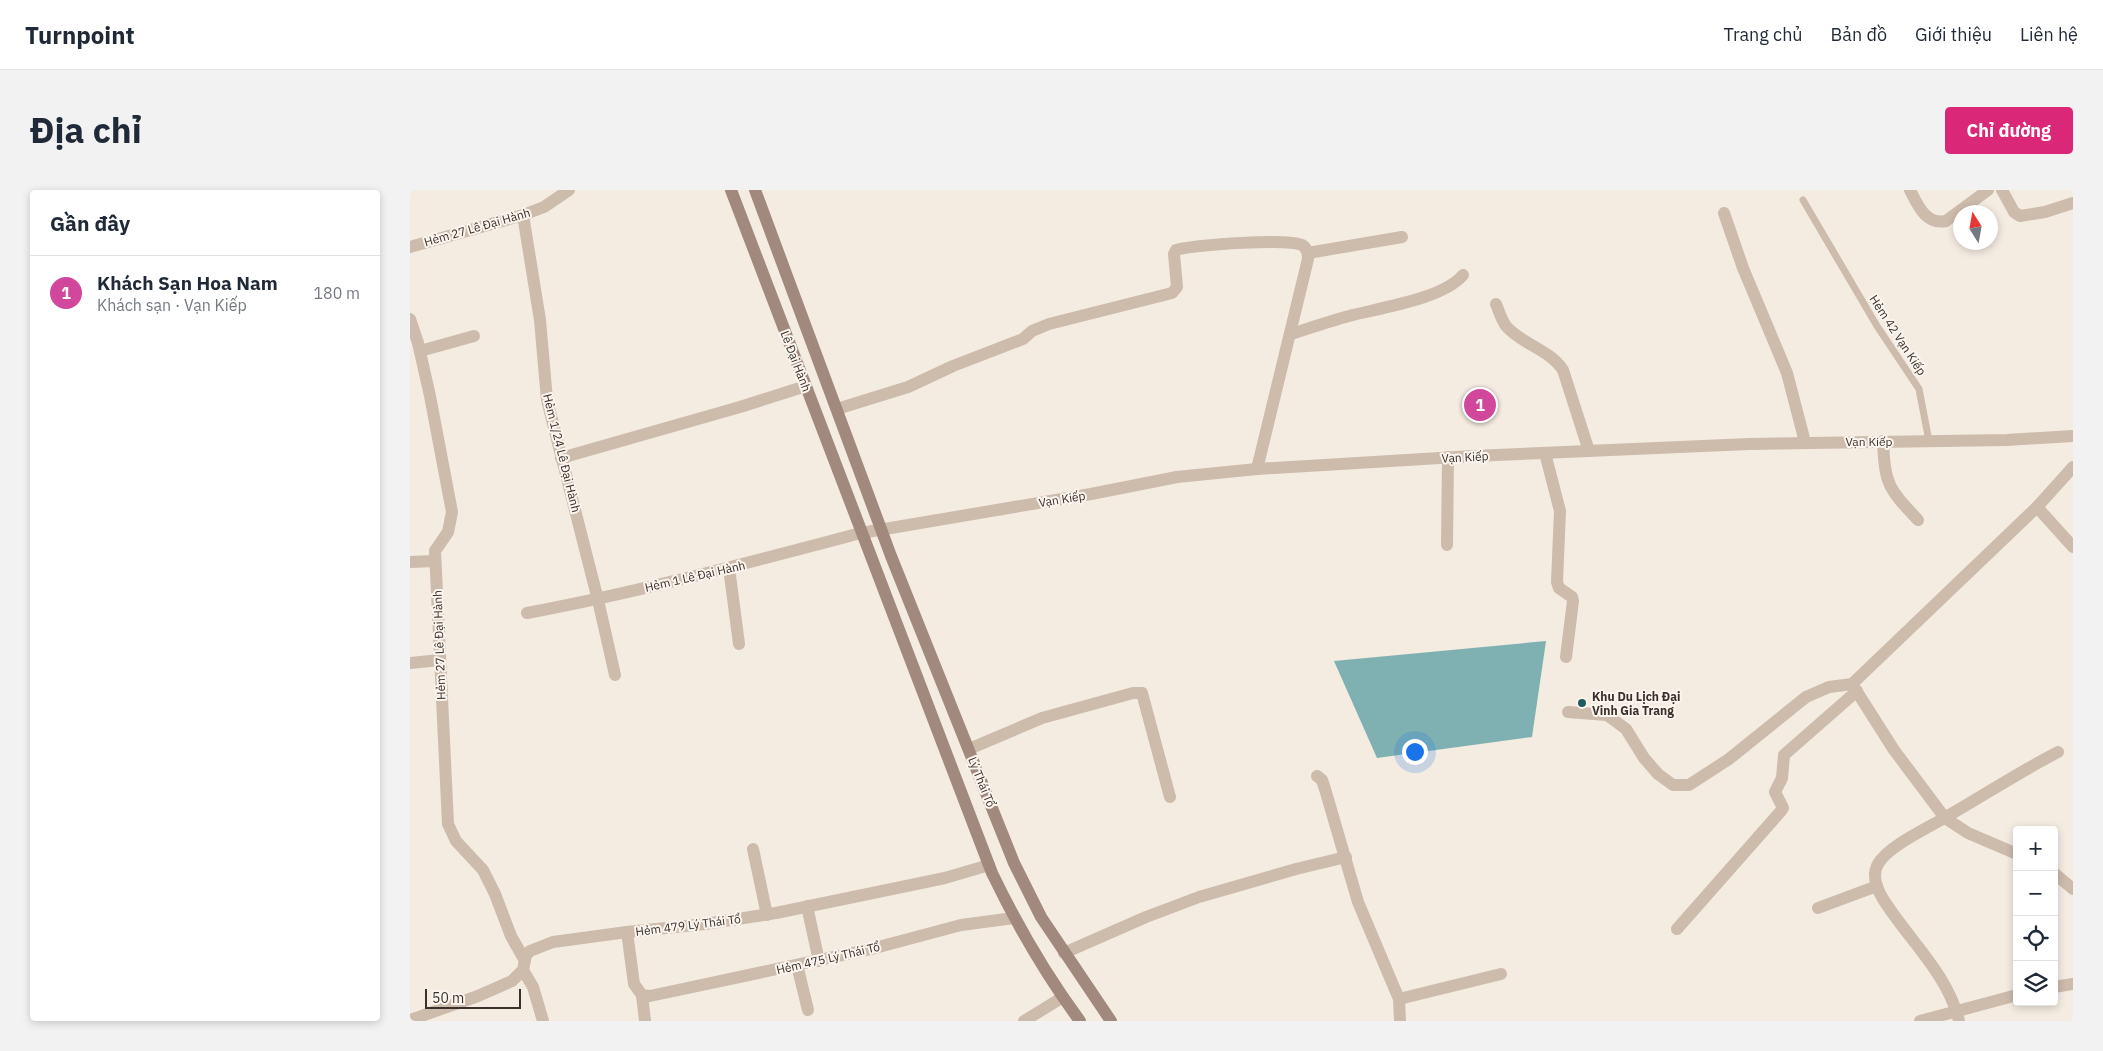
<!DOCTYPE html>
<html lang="vi">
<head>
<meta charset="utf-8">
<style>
  :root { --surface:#fff; --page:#f2f2f3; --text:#1f2937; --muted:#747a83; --line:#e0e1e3; --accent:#db2777 }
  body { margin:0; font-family:"IBM Plex Sans",sans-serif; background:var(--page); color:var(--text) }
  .controls { position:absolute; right:15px; bottom:15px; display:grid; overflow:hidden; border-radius:5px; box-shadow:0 2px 8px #0003 }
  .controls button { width:45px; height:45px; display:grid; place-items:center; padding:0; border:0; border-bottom:1px solid var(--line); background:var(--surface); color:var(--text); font:25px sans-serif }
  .compass { position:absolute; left:1543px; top:15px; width:45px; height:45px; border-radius:50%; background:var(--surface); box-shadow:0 2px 8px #0003; rotate:349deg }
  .scale { position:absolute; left:15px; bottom:12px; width:96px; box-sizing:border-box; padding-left:5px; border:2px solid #3b302b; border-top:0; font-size:14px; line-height:18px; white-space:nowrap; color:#3b302b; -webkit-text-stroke:4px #fbf5ee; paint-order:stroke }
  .you { position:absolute; left:1004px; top:561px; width:18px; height:18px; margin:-12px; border:4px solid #fff; border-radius:50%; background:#1a73e8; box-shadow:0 0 0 8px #1a73e833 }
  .badge { display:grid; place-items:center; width:32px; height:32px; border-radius:50%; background:var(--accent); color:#fff; font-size:16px; font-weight:700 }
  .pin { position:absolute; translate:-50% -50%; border:2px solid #fff; box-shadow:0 1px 5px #0006 }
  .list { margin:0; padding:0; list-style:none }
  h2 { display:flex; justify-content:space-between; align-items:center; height:65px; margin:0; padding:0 20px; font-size:21px }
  h2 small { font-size:16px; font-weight:400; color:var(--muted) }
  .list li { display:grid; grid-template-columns:32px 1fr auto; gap:15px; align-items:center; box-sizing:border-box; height:75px; padding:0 20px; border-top:1px solid var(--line) }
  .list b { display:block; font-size:19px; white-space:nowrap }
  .list p { margin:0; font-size:16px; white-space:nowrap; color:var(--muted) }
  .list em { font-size:16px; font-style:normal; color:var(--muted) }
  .icon { flex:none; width:28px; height:28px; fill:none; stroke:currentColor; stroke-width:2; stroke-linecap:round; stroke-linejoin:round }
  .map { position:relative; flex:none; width:1663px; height:831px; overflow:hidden; border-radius:5px }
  header { display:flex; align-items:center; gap:30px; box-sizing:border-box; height:70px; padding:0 25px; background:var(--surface); border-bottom:1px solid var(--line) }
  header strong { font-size:24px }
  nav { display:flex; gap:28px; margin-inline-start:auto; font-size:18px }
  .intro { display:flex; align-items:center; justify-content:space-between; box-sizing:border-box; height:120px; padding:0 30px }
  h1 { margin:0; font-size:35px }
  .button { padding:12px 22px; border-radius:5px; background:var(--accent); color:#fff; font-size:18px; font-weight:700 }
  main { display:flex; gap:30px; padding:0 30px }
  aside { flex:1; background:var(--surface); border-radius:5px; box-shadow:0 2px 8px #0003 }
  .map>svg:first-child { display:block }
</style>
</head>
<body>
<header>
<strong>Turnpoint</strong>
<nav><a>Trang chủ</a><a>Bản đồ</a><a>Giới thiệu</a><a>Liên hệ</a></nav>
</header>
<div class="intro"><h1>Địa chỉ</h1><a class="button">Chỉ đường</a></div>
<main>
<aside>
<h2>Gần đây<small></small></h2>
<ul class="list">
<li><span class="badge" style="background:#d1479c">1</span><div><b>Khách Sạn Hoa Nam</b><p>Khách sạn · Vạn Kiếp</p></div><em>180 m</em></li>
</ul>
</aside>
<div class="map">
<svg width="1663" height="831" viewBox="0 0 1663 831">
  <rect width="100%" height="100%" fill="#f4ebe1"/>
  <path fill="#7fb0b2" d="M1136,451l-14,96 -155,21 -43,-97z"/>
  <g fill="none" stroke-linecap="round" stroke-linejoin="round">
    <path stroke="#cdbbac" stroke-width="7" d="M1393,10l74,126 42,63 10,52"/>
    <g stroke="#cdbbac" stroke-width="12">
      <path d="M1500,0c8,16 16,35 36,31l42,-31"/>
      <path d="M1592,0l12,22 6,4 25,-4 28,-9"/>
      <path d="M1314,23l19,55 44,105 18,69"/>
      <path d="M113,25l17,105 7,80 51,200 17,75"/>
      <path d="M0,57l113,-32 21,-8 25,-17"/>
      <path d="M898,63l94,-16"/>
      <path d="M1086,114c3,7 5,15 10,22 15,18 43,23 57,44l26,81"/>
      <path d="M0,129l8,24 12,53 22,116 -4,20 -13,19 13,273 8,17 27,29 12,24 16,42 13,23"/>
      <path d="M881,144c19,-6 39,-13 58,-18 30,-8 94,-17 114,-41"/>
      <path d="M10,161l54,-15"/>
      <path d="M427,219l71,-22 45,-21 70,-27 9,-8 17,-7 123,-31 5,-6 -3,-33 2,-4 4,-1c19,-4 106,-11 122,-4 5,3 6,8 6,14l-51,210"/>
      <path d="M1473,251c2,44 5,47 35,79"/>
      <path d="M1135,263l15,58 -3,71 2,6 13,9 1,4 -7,56"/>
      <path d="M151,268l179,-51 66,-21"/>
      <path d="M1627,317l36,40"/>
      <path d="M1037,355l1,-88"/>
      <path d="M0,372l25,-1"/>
      <path d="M319,378l10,76"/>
      <path d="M117,423c113,-21 223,-51 334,-80"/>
      <path d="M0,473l30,-3"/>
      <path d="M1442,494l185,-177 36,-40"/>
      <path d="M1158,522l39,3 19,14 18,29 14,16 15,11h16l40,-26 77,-62 23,-10 23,-3 42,66 51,68 23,15 49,21"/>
      <path d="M559,559l73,-31 91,-25h9l28,104"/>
      <path d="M907,586l5,4 3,9 33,113 41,97 1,22"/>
      <path d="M343,659l14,66"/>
      <path d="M1644,683l19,16"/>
      <path d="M397,716l12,55"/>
      <path d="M1408,718l59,-22"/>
      <path d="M1267,739l104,-118 2,-3 -8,-16 7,-14 2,-23 73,-64"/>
      <path d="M217,742l7,52 8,11 8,1 221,-47 90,-24 53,-7"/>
      <path d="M654,763l82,-36 53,-20 97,-28 50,-12"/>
      <path d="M387,775l11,45"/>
      <path d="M113,780l10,17 10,34"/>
      <path d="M1644,797l19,-3"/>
      <path d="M232,805l3,26"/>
      <path d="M989,809l102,-25"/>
      <path d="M0,830l68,-24 34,-15 11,-11 3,-15 4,-4 23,-9 74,-10 78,-8 71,-11 169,-35 44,-13"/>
      <path d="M614,831l39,-24"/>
      <path d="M1510,831l97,-26"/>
      <path d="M1549,831c-11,-47 -51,-82 -76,-122 -6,-10 -12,-23 -5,-35 10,-18 50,-36 68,-47 37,-21 73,-45 112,-65"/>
    </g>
    <path stroke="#cdbbac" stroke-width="12" d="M451,343l230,-39 86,-17 80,-8 216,-13 276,-12 258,-4 66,-4"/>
    <g stroke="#a18a7d" stroke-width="12">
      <path d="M321,0l261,683c25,52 54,102 88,148"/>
      <path d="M345,0l136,366 123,307 27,54 70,104"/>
    </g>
  </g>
  <circle fill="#1f5a5e" stroke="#fbf5ee" stroke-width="2" cx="1172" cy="513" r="5"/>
  <g text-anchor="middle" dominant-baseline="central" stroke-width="4" stroke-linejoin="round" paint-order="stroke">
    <g font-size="12" fill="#3b302b" stroke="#fbf5ee">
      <text transform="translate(67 37) rotate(-16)">Hẻm 27 Lê Đại Hành</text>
      <text transform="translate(1488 145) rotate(57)">Hẻm 42 Vạn Kiếp</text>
      <text transform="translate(386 171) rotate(69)">Lê Đại Hành</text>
      <text x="1459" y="251">Vạn Kiếp</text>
      <text transform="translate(152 263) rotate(76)">Hẻm 1/24 Lê Đại Hành</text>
      <text transform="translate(1055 267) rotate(-3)">Vạn Kiếp</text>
      <text transform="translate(652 309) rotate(-9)">Vạn Kiếp</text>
      <text transform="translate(285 386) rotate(-13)">Hẻm 1 Lê Đại Hành</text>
      <text transform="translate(29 455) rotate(-92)">Hẻm 27 Lê Đại Hành</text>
      <text transform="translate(572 592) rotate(68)">Lý Thái Tổ</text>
      <text transform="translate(278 735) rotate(-7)">Hẻm 479 Lý Thái Tổ</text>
      <text transform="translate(418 768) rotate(-13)">Hẻm 475 Lý Thái Tổ</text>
    </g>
    <g font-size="12" font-weight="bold" fill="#3b302b" stroke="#fbf5ee" text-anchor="start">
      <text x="1182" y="506">Khu Du Lịch Đại<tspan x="1182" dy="14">Vinh Gia Trang</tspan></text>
    </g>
  </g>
</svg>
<div class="controls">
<button>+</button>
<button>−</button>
<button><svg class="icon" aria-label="locate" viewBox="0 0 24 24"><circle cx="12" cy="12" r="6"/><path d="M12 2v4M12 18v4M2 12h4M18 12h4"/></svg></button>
<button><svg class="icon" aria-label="layers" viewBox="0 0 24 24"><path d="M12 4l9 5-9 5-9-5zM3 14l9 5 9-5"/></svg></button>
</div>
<svg class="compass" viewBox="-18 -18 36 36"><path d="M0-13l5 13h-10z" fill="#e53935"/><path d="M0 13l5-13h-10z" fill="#747a83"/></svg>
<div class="scale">50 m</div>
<div class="you"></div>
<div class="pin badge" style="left:1070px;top:215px;background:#d1479c">1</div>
</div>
</main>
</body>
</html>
